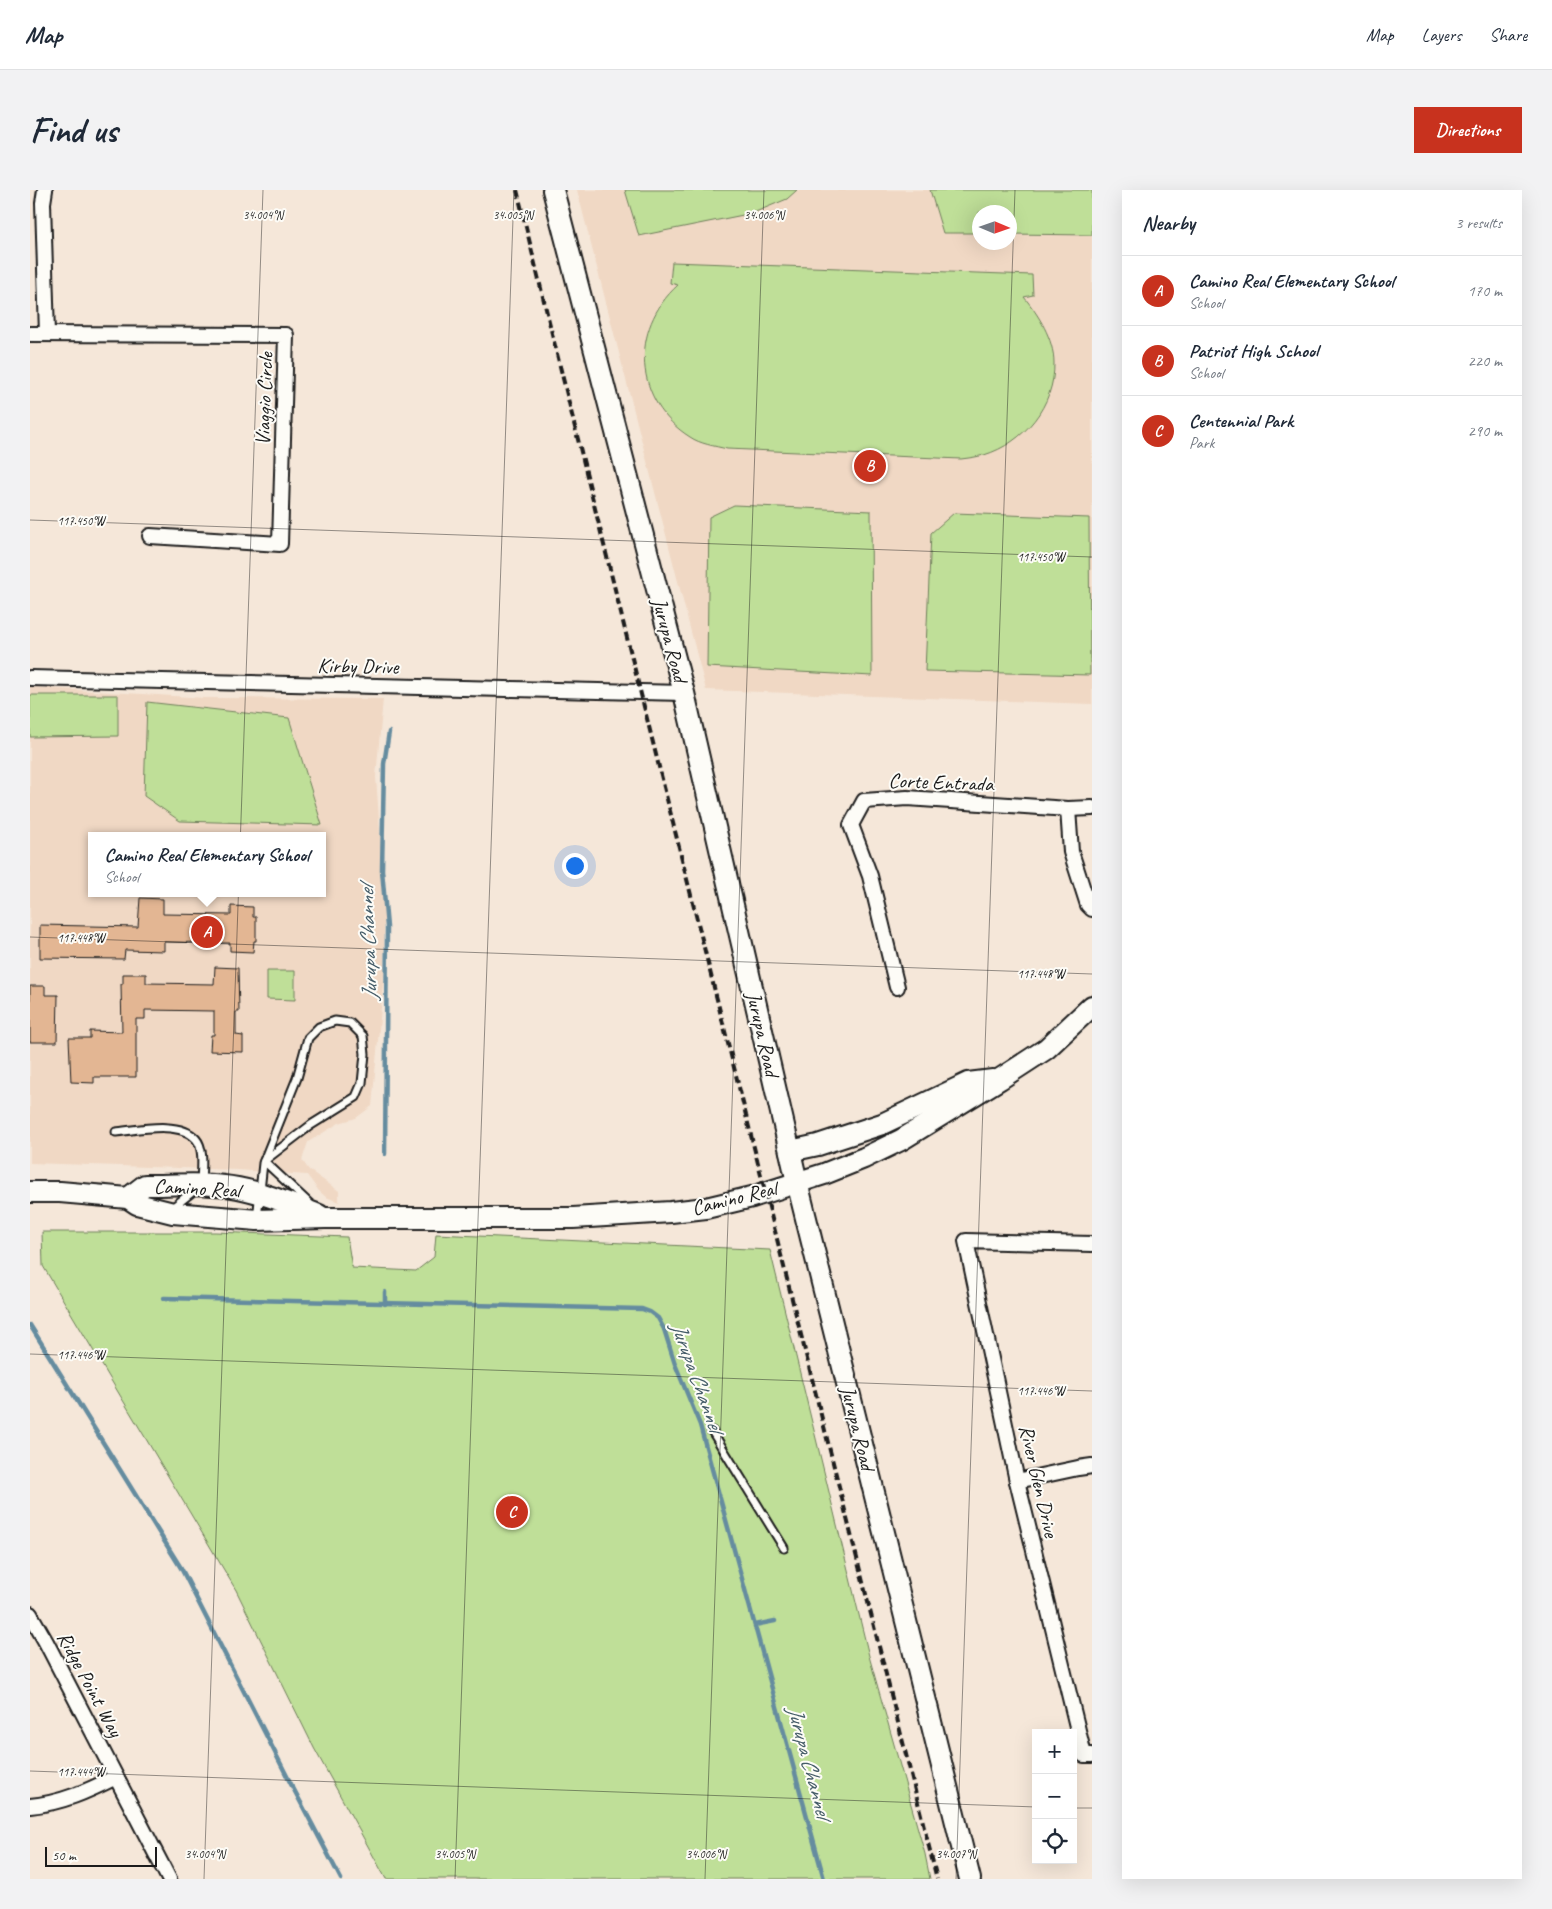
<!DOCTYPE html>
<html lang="en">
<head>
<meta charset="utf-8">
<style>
  :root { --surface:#fff; --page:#f2f2f3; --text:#1f2937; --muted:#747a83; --line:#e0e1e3; --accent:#c8321e }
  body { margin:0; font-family:Caveat,sans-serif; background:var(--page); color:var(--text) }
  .controls { position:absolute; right:15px; bottom:15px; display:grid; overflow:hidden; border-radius:0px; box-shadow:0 5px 20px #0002 }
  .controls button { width:45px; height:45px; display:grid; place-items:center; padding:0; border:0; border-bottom:1px solid var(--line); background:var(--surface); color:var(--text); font:25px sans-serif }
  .compass { position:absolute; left:942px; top:15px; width:45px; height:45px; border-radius:50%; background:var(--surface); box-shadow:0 5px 20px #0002; rotate:92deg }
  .scale { position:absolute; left:15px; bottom:12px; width:112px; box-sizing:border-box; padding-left:5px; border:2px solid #1c1c1c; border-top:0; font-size:14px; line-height:18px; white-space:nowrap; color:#1c1c1c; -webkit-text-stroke:4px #fdfcf7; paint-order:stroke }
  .you { position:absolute; left:544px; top:675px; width:18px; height:18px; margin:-12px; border:4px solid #fff; border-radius:50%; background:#1a73e8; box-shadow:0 0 0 8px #1a73e833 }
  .badge { display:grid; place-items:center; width:32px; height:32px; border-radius:50%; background:var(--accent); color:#fff; font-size:16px; font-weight:700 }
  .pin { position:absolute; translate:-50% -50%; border:2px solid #fff; box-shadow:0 1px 5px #0006 }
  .popup { position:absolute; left:58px; top:642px; width:238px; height:65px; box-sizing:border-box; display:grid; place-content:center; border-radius:0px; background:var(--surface); filter:drop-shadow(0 1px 4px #0005); font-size:16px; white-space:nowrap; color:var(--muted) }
  .popup b { font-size:19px; color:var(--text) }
  .popup::after { content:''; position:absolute; left:50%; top:100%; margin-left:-10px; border:10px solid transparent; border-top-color:var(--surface) }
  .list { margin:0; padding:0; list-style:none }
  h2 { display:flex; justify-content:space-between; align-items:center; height:65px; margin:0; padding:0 20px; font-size:21px }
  h2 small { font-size:16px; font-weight:400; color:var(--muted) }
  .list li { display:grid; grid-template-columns:32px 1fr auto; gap:15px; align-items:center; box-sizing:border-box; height:70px; padding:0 20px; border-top:1px solid var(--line) }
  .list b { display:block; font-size:19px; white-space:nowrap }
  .list p { margin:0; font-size:16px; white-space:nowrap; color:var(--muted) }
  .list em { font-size:16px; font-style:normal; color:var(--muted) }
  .icon { flex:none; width:28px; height:28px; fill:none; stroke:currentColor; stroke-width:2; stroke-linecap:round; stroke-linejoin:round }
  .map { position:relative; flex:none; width:1062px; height:1689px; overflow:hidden; border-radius:0px }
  header { display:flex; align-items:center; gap:30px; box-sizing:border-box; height:70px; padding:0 25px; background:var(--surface); border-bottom:1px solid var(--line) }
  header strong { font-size:24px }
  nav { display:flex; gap:28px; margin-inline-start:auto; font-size:18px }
  .intro { display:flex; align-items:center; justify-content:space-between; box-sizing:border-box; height:120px; padding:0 30px }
  h1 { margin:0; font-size:35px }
  .button { padding:12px 22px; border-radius:0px; background:var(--accent); color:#fff; font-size:18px; font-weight:700 }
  main { display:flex; gap:30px; padding:0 30px }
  aside { flex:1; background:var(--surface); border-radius:0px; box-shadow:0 5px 20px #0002 }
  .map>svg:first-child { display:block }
</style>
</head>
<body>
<header>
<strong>Map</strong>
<nav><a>Map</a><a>Layers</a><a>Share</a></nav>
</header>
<div class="intro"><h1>Find us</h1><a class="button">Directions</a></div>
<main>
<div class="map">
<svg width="1062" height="1689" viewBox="0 0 1062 1689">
  <rect width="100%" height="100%" fill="#f5e7d9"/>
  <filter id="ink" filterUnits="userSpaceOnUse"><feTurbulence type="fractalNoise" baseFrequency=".02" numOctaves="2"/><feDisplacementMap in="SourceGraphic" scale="10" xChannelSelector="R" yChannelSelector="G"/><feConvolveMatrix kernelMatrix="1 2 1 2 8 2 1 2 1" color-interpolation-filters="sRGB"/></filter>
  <g filter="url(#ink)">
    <g fill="#f0d8c4" fill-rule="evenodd">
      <path d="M547,0h515v514l-386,-14zM949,22h30v30h-30z"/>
      <path d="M0,497l175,11 178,1 -7,78 8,112v86l-12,131 -16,12 -17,5 -31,19 -6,18 7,10 30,21v11l-13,-5 -7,-6 -12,-16 -68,-5 -209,-7zM62,646h230v57h-230z"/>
    </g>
    <g fill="#bfdf98" stroke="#6e7e5a">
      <path d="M595,0h172l-10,9 -34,14 -114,23z"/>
      <path d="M900,0h162v45l-82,-1 -1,-22h-30v21h-36z"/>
      <path d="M642,72l360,13 1,20 -9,2c14,17 30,42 30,66 1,42 -30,80 -70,92 -7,2 -15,3 -23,4l-234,-10c-12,-3 -27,-5 -37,-12 -56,-35 -61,-108 -12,-152l-8,-2z"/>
      <path d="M704,315l137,6 1,165 -165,-9 2,-150z"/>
      <path d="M924,323l135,5 1,157 -165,-4 6,-138z"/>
      <path d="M0,505h88v41l-88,1z"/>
      <path d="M117,512l142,16 33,107 -142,-4 -36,-25z"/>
      <path d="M237,781h28v29l-28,-1z"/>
      <path d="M12,1042h173l132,5 5,31 64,3 18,-14 2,-23 334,16 99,406 56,198 5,25h-544l-72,-131 -78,-158 -193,-324z"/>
    </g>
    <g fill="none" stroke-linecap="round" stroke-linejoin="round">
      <g stroke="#658c9f" stroke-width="4.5">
        <path d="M355,964l2,-227 -5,-57 2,-106 5,-32"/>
        <path d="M134,1108l478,11 8,3 8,6 6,11 11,35 25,61 124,454"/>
        <path d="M355,1114v-12"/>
        <path d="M0,1135l151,243 110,216 50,95"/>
        <path d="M725,1435l20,-4"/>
      </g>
    </g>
    <g fill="#e3b693" stroke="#1c1c1c">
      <path d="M110,708l23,1v15l68,1v-9l22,1v10h3v24h-2l-1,11 -23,-1v-8l-66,-1v9l-39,-1 -1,9 -84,-1v-33l98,2z"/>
      <path d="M185,777l23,1 1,44h-3v23l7,1v16l-33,-1 1,-16h3v-24l-69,-1v9h-9v58h-42v6l-23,-1 -2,-44h21v-7l32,1 -1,-48h2v-10h23v9l68,1z"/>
      <path d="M0,796h15v9h13l-1,47h-27z"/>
    </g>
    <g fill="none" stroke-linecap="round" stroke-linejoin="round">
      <defs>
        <g id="lane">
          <path d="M86,942c21,-2 64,-12 80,7 9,10 5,33 5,46l-29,23"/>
          <path d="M234,971l46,43"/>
          <path d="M227,1029l6,-56 34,-85 11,-40 11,-11 16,-6 15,2 13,13 2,18 -3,29 -6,14 -45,28 -47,36"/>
          <path d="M682,1241l72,117"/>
        </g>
        <g id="street">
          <path d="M15,0l-2,13 4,131"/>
          <path d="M0,144l256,1 -6,209 -130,-8"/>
          <path d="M0,488l654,15"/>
          <path d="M1038,619l3,43 17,53 4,4"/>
          <path d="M867,797l-27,-111 -19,-51 13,-24 43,-3 161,11 24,-1"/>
          <path d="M1062,1054l-126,-3 51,240 67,274h8"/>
          <path d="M987,1291l61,-13 14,-2"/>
          <path d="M0,1424l16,28 123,237"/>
          <path d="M0,1616c32,-3 58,-15 86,-29"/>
        </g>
        <g id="secondary">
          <path d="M523,0l131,503 113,489 173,697"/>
          <path d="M760,961l28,-6 64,-21 86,-41 25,-3"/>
          <path d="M0,1002h30l68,6 9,6 36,9 84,7 68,-2h248l98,-6 35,-4 46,-11 72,-23 40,-16 37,-18 99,-61 46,-30 46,-43"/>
          <path d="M98,1008l17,-13c30,0 63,-3 93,3 27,5 55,17 81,27"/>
        </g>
      </defs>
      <use href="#lane" stroke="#1c1c1c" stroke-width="11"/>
      <use href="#street" stroke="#1c1c1c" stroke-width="18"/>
      <use href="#secondary" stroke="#1c1c1c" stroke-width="24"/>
      <use href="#lane" stroke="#fdfcf7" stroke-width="7"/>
      <use href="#street" stroke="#fdfcf7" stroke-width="14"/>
      <use href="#secondary" stroke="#fdfcf7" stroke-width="20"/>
      <path stroke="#1c1c1c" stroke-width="4" stroke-dasharray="8 4" stroke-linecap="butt" d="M487,0c137,564 280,1126 420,1689"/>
    </g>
  </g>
  <path fill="none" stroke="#1c1c1c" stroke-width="1" stroke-opacity="0.45" d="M0,330l1062,37M0,747l1062,37M0,1164l1062,37M0,1581l1006,36M1043,1618h19M174,1689l59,-1689M425,1689l59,-1689M675,1689l59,-1689M926,1689l59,-1689"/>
  <g text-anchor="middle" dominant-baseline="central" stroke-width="4" stroke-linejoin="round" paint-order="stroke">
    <g font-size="21" fill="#1c1c1c" stroke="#fdfcf7">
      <text transform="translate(234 209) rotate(-88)">Viaggio Circle</text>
      <text transform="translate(640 450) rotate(75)">Jurupa Road</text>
      <text transform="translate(328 476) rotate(1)">Kirby Drive</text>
      <text transform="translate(911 592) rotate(2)">Corte Entrada</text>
      <text transform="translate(733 844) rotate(77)">Jurupa Road</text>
      <text transform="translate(167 998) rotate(3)">Camino Real</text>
      <text transform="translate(704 1008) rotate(-14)">Camino Real</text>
      <text transform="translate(828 1238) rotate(76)">Jurupa Road</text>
      <text transform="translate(1009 1291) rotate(77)">River Glen Drive</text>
      <text transform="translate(60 1494) rotate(62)">Ridge Point Way</text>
    </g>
    <g font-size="22" font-style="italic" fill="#465d69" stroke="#fdfcf7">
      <text transform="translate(338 753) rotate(-92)">Jurupa Channel</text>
      <text transform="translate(667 1187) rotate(70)">Jurupa Channel</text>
      <text transform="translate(779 1572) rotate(75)">Jurupa Channel</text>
    </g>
  </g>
  <g font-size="12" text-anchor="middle" fill="#1c1c1c" stroke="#fdfcf7" stroke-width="4" stroke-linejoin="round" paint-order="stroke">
    <text x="233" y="29">34.004°N</text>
    <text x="483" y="29">34.005°N</text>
    <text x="734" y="29">34.006°N</text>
    <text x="51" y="335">117.450°W</text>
    <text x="1011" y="371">117.450°W</text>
    <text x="51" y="752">117.448°W</text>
    <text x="1011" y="788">117.448°W</text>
    <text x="51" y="1169">117.446°W</text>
    <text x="1011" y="1205">117.446°W</text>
    <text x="51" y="1586">117.444°W</text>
    <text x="175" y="1668">34.004°N</text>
    <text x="425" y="1668">34.005°N</text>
    <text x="676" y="1668">34.006°N</text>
    <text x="926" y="1668">34.007°N</text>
  </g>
</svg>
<div class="controls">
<button>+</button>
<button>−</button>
<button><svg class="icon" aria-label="locate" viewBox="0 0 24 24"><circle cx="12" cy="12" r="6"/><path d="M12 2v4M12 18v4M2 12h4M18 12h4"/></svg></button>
</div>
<svg class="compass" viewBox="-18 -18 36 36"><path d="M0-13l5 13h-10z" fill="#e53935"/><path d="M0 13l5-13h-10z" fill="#747a83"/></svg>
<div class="scale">50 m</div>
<div class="you"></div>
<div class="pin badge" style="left:177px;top:742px">A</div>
<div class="popup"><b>Camino Real Elementary School</b>School</div>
<div class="pin badge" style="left:840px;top:276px">B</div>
<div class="pin badge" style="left:482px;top:1322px">C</div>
</div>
<aside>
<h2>Nearby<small>3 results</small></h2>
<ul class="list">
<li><span class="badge">A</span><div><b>Camino Real Elementary School</b><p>School</p></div><em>170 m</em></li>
<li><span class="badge">B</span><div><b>Patriot High School</b><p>School</p></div><em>220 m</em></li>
<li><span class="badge">C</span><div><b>Centennial Park</b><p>Park</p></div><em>290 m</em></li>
</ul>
</aside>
</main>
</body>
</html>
